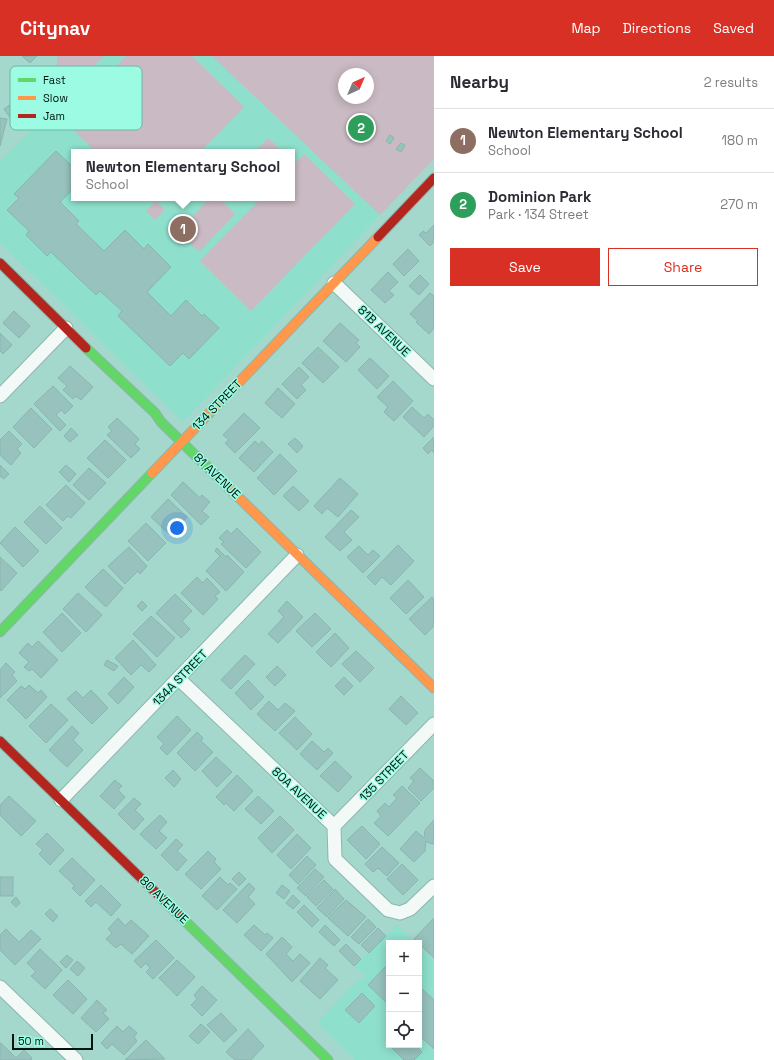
<!DOCTYPE html>
<html lang="en">
<head>
<meta charset="utf-8">
<style>
  :root { --surface:#fff; --page:#f7f7f7; --text:#2b2b33; --muted:#7c7c81; --line:#e1e1e2; --accent:#d93025 }
  body { margin:0; font-family:"Space Grotesk",sans-serif; background:var(--page); color:var(--text) }
  .controls { position:absolute; right:12px; bottom:12px; display:grid; overflow:hidden; border-radius:0px; box-shadow:0 2px 10px #0003 }
  .controls button { width:36px; height:36px; display:grid; place-items:center; padding:0; border:0; border-bottom:1px solid var(--line); background:var(--surface); color:var(--text); font:20px sans-serif }
  .compass { position:absolute; left:338px; top:12px; width:36px; height:36px; border-radius:50%; background:var(--surface); box-shadow:0 2px 10px #0003; rotate:44deg }
  .scale { position:absolute; left:12px; bottom:10px; width:81px; box-sizing:border-box; padding-left:4px; border:2px solid #00150f; border-top:0; font-size:11px; line-height:14px; white-space:nowrap; color:#00150f; -webkit-text-stroke:3px #9cfbe3; paint-order:stroke }
  .you { position:absolute; left:177px; top:472px; width:14px; height:14px; margin:-10px; border:3px solid #fff; border-radius:50%; background:#1a73e8; box-shadow:0 0 0 6px #1a73e833 }
  .badge { display:grid; place-items:center; width:26px; height:26px; border-radius:50%; background:var(--accent); color:#fff; font-size:13px; font-weight:700 }
  .pin { position:absolute; translate:-50% -50%; border:2px solid #fff; box-shadow:0 1px 4px #0006 }
  .popup { position:absolute; left:71px; top:93px; width:224px; height:52px; box-sizing:border-box; display:grid; place-content:center; border-radius:0px; background:var(--surface); filter:drop-shadow(0 1px 3px #0005); font-size:13px; white-space:nowrap; color:var(--muted) }
  .popup b { font-size:15px; color:var(--text) }
  .popup::after { content:''; position:absolute; left:50%; top:100%; margin-left:-8px; border:8px solid transparent; border-top-color:var(--surface) }
  .list { margin:0; padding:0; list-style:none }
  h2 { display:flex; justify-content:space-between; align-items:center; height:52px; margin:0; padding:0 16px; font-size:17px }
  h2 small { font-size:13px; font-weight:400; color:var(--muted) }
  .list li { display:grid; grid-template-columns:26px 1fr auto; gap:12px; align-items:center; box-sizing:border-box; height:64px; padding:0 16px; border-top:1px solid var(--line) }
  .list b { display:block; font-size:15px; white-space:nowrap }
  .list p { margin:0; font-size:13px; white-space:nowrap; color:var(--muted) }
  .list em { font-size:13px; font-style:normal; color:var(--muted) }
  .actions { display:flex; gap:8px; padding:12px 16px }
  .actions a { flex:1; padding:9px 0; border:1px solid var(--accent); border-radius:0px; text-align:center; font-size:14px; color:var(--accent) }
  .actions .main { background:var(--accent); color:#fff }
  .icon { flex:none; width:22px; height:22px; fill:none; stroke:currentColor; stroke-width:2; stroke-linecap:round; stroke-linejoin:round }
  .map { position:relative; flex:none; width:434px; height:1004px; overflow:hidden }
  header { display:flex; align-items:center; gap:24px; box-sizing:border-box; height:56px; padding:0 20px; background:var(--accent); color:#fff }
  header strong { font-size:19px }
  nav { display:flex; gap:22px; margin-inline-start:auto; font-size:14px }
  main { display:flex }
  aside { flex:1; background:var(--surface) }
  .map>svg:first-child { display:block }
</style>
</head>
<body>
<header>
<strong>Citynav</strong>
<nav><a>Map</a><a>Directions</a><a>Saved</a></nav>
</header>
<main>
<div class="map">
<svg width="434" height="1004" viewBox="0 0 434 1004">
  <rect width="100%" height="100%" fill="#a5d8cc"/>
  <g fill="#8ee0cc" fill-rule="evenodd">
    <path d="M104,0h108l168,159 -197,207 -183,-179v-81zM74,96h218v46h-218z"/>
    <path d="M397,869l18,18h-26v102h30v-7l15,14v8h-79l-38,-37 42,-44 1,1 6,-3 -12,-11z"/>
    <path d="M419,890l15,15v90l-15,-15z"/>
  </g>
  <g fill="#cabac3" fill-rule="evenodd">
    <path d="M57,0h47l-46,47z"/>
    <path d="M126,0h66l52,51 -44,45h-104l-33,-32z"/>
    <path d="M212,0h222v103l-54,56zM344,18h24v24h-24z"/>
    <path d="M268,82l15,14h-28z"/>
    <path d="M304,98l51,50 -104,107 -51,-50 61,-63h31v-31z"/>
    <path d="M210,142h9l16,16 -36,38 -21,-20z"/>
    <path d="M156,145l9,9 -10,10 -9,-9z"/>
  </g>
  <g fill="#97c2bd" stroke="#89b5af">
    <path d="M22,0h15l-7,7z"/>
    <path d="M34,26l15,14 -11,12 -15,-14z"/>
    <path d="M17,44l13,20 -12,9 -14,-20z"/>
    <path d="M0,62l7,1 -7,27z"/>
    <path d="M390,79l4,3 -4,6 -4,-3z"/>
    <path d="M401,87l4,2 -4,7 -5,-3z"/>
    <path d="M56,95l18,17v20l-14,14 19,19 -3,3 28,27 21,-21 19,19 4,-5 23,23 -24,25 24,24 15,-16 16,16 2,-2 15,14 -30,31 -6,-6 -13,13 -52,-50 4,-5 -22,-20 -4,4 -45,-43 -4,4 -21,-21 3,-4 -22,-21 12,-12 -5,-4z"/>
    <path d="M434,169v17l-4,4 -11,-11 4,-4 3,2z"/>
    <path d="M408,193l11,12 -15,15 -11,-12z"/>
    <path d="M388,216l10,10 -9,9 5,4 -9,8 -14,-13z"/>
    <path d="M420,219l9,9 -10,11 -10,-9z"/>
    <path d="M430,237l4,3v32l-5,6 -13,-12 2,-1 -8,-7z"/>
    <path d="M14,255l16,15 -11,12 -16,-15z"/>
    <path d="M340,267l19,17 -3,3 4,4 -14,15 -23,-21z"/>
    <path d="M0,277l12,12 -9,9 -3,-3z"/>
    <path d="M318,291l21,20 -16,16 -21,-20z"/>
    <path d="M370,302l19,18 -12,13 -19,-19z"/>
    <path d="M70,310l23,21 -12,13 -5,-4 -3,3 -10,-9 4,-4 -9,-8z"/>
    <path d="M299,311l10,10 -8,8 5,5 -9,9 -15,-15z"/>
    <path d="M393,325l20,20 -19,20 -10,-9 4,-5 -11,-10z"/>
    <path d="M53,330l20,20 -8,8 -4,-4 -5,5 10,10 -6,6 -26,-27z"/>
    <path d="M278,332l17,16 -13,14 -17,-15z"/>
    <path d="M412,351l12,11 4,-4 6,6v6l-10,11 -21,-20z"/>
    <path d="M31,352l21,21 -18,19 -21,-21z"/>
    <path d="M244,357l16,15 -25,25 -10,-10 4,-3 -6,-5z"/>
    <path d="M117,362l22,21 -4,5 5,5 -9,9 -24,-23 5,-4 -4,-4z"/>
    <path d="M71,372l7,7 -8,7 -6,-6z"/>
    <path d="M9,375l13,13 -5,5 4,4 -10,12 -11,-10v-15z"/>
    <path d="M434,381v16l-2,-3 -4,4 -5,-6z"/>
    <path d="M295,382l8,8 -6,7 -9,-9z"/>
    <path d="M105,384l21,20 -18,18 -21,-20z"/>
    <path d="M255,385l4,4 3,-4 11,11 -19,20 -15,-14z"/>
    <path d="M280,398l17,17 -23,24 -17,-17z"/>
    <path d="M0,409l9,9 -5,5 -4,-3z"/>
    <path d="M66,409l10,9 -7,8 -10,-10z"/>
    <path d="M89,412l17,15 -17,17 -16,-15z"/>
    <path d="M340,422l18,16 -20,23 -11,-9 -5,6 -8,-8z"/>
    <path d="M183,426l17,16 2,-3 8,7 -8,9 7,6 -8,8 -30,-30z"/>
    <path d="M66,429l19,18 -14,15 -3,-2 -5,5 -17,-16z"/>
    <path d="M293,430l16,15 -10,10 -16,-15z"/>
    <path d="M168,443l19,18 -17,18 -19,-18z"/>
    <path d="M40,450l22,22 -16,16 -22,-22z"/>
    <path d="M351,454l8,7 -15,15 8,8 -12,11 -15,-14z"/>
    <path d="M146,467l20,20 -18,18 -20,-20z"/>
    <path d="M15,471l24,24 -16,16 -23,-24z"/>
    <path d="M237,472l24,24 -15,16 -25,-24 3,-2 -5,-4 8,-8 4,4z"/>
    <path d="M398,489l16,16 -23,24 -9,-8 -7,8 -8,-8z"/>
    <path d="M359,490l9,9 5,-5 7,6 -17,17 -16,-16z"/>
    <path d="M129,491l18,19 -7,8 -2,-3 -13,13 -17,-18z"/>
    <path d="M217,492l9,9 1,-2 17,17 -18,19 -20,-20 14,-15 -5,-5z"/>
    <path d="M0,501l17,16 -16,18 -1,-1z"/>
    <path d="M103,513l20,19 -17,19 -21,-20z"/>
    <path d="M197,521l6,6 4,-5 13,14 -5,4 3,3 -15,16 -22,-22z"/>
    <path d="M408,524l16,17 -18,17 -16,-16z"/>
    <path d="M78,537l24,22 -16,17 -23,-23z"/>
    <path d="M175,538l17,17 -10,10 8,8 -9,9 -25,-25z"/>
    <path d="M432,541l2,3v26l-9,9 -16,-16z"/>
    <path d="M142,545l5,5 -5,5 -5,-5z"/>
    <path d="M287,545l16,16 -25,26 -10,-9 16,-17 -6,-6z"/>
    <path d="M62,557l19,20 -19,19 -19,-20z"/>
    <path d="M315,557l16,16 -19,18 -16,-16z"/>
    <path d="M151,560l24,22 -18,19 -24,-23z"/>
    <path d="M335,577l14,15 -18,19 -15,-15z"/>
    <path d="M133,584l23,25 -7,7 -8,-7 -10,10 -16,-17z"/>
    <path d="M38,585l20,19 -17,18 -9,-9 -3,2 -5,-4 5,-5 -10,-9 9,-10 4,4z"/>
    <path d="M356,595l18,17 -14,14 -18,-18z"/>
    <path d="M245,599l10,9 -24,25 -10,-9z"/>
    <path d="M107,604l11,6 -4,5 -10,-6z"/>
    <path d="M6,607l9,9 -3,3 5,6 -17,17v-28z"/>
    <path d="M277,610l9,9 -11,11 -9,-9z"/>
    <path d="M124,621l10,10 -16,17 -10,-10z"/>
    <path d="M344,621l9,9 -9,9 -9,-9z"/>
    <path d="M248,624l16,17 -13,13 -16,-17z"/>
    <path d="M29,629l9,8 3,-3 6,7 -21,22 -19,-19 14,-14 4,3z"/>
    <path d="M91,634l17,18 -16,16 -25,-25 9,-8 7,7z"/>
    <path d="M401,640l17,17 -12,12 -17,-16z"/>
    <path d="M269,645l9,9 7,-7 10,8 -20,20 -18,-17z"/>
    <path d="M51,648l17,16 -22,23 -17,-17z"/>
    <path d="M177,660l14,14 -24,25 -7,-7 4,-4 -7,-7z"/>
    <path d="M295,661l17,17 -15,16 -18,-17z"/>
    <path d="M72,670l7,7 -6,7 10,10 -16,17 -18,-17z"/>
    <path d="M197,676l6,6 -2,3 12,11 -18,19 -18,-18z"/>
    <path d="M312,685l12,11 4,-4 5,5 -16,17 -17,-16z"/>
    <path d="M216,701l16,15 -15,15 -15,-16z"/>
    <path d="M335,705l17,16 -14,15 -18,-16z"/>
    <path d="M420,712l14,13v7l-13,13 -13,-13 6,-7 -4,-3z"/>
    <path d="M173,714l8,9 -7,8 -9,-9z"/>
    <path d="M237,719l16,16 -19,20 -8,-8 -2,2 -8,-8z"/>
    <path d="M115,724l7,6 -4,4 7,7 -11,12 -14,-13z"/>
    <path d="M402,730l18,17 -32,33 -14,-13 7,-7 -4,-5 8,-8 4,4 8,-9 -4,-3z"/>
    <path d="M9,740l27,25 -15,15 -21,-21v-10z"/>
    <path d="M258,740l16,15 -13,13 -16,-15z"/>
    <path d="M134,742l7,6 -6,6 9,9 -10,11 -16,-16z"/>
    <path d="M160,759l7,7 -8,9 8,7 -11,11 -16,-15z"/>
    <path d="M280,760l14,14 -22,23 -14,-15z"/>
    <path d="M434,764v24l-5,-1 -3,-2 -1,10 -11,11 -14,-13 16,-18 8,7 1,-8z"/>
    <path d="M362,770l18,18 -14,15 -19,-19z"/>
    <path d="M47,777l17,17 -14,15 -11,-11 4,-4 -7,-6z"/>
    <path d="M297,778l14,14 -20,21 -14,-14z"/>
    <path d="M176,783l7,6 -6,6 10,9 -10,11 -16,-16z"/>
    <path d="M382,791l17,16 -12,13 -9,-8 -5,4 -8,-8z"/>
    <path d="M208,795l8,8 -2,3 7,7 -20,20 -16,-15z"/>
    <path d="M307,800l9,9 -18,19 -9,-9z"/>
    <path d="M72,802l23,22 -15,16 -8,-8 3,-2 -16,-15z"/>
    <path d="M402,808l16,16 -15,15 -16,-16z"/>
    <path d="M315,813l9,8 -18,19 -9,-8z"/>
    <path d="M239,816l7,7 -7,7 -7,-7z"/>
    <rect x="0" y="821" width="13" height="19"/>
    <path d="M220,821l8,8 2,-2 7,6 -20,21 -15,-14z"/>
    <path d="M324,824l9,9 -17,17 -9,-9z"/>
    <path d="M249,827l6,6 -7,8 7,7 -18,19 -14,-13z"/>
    <path d="M101,829l20,20 -10,11 -15,-14 -5,5 -6,-6z"/>
    <path d="M282,829l8,6 -6,8 -8,-6z"/>
    <path d="M335,833l9,10 -17,18 -10,-9z"/>
    <path d="M293,839l7,7 -7,7 -7,-6z"/>
    <path d="M16,841l4,6 -4,4 -5,-5z"/>
    <path d="M346,844l20,17 -18,19 -20,-18z"/>
    <path d="M304,849l15,15 -7,7 -15,-15z"/>
    <path d="M50,853l8,7 -5,6 -8,-8z"/>
    <path d="M118,862l7,8 6,-6 18,16 -17,18 -11,-10 -5,4 -10,-9 6,-6 -4,-4z"/>
    <path d="M434,862v40l-20,-19z"/>
    <path d="M368,863l8,8 -17,17 -8,-7z"/>
    <path d="M254,869l11,10 2,-2 6,5 -12,13 -17,-16z"/>
    <path d="M325,869l15,15 -6,6 -15,-14z"/>
    <path d="M378,872l8,8 -17,17 -8,-8z"/>
    <path d="M6,873l13,13 12,-12 10,9 -26,26 -15,-15v-15z"/>
    <path d="M282,881l10,10 -6,7 7,7 7,-7 10,9 -18,19 -26,-28z"/>
    <path d="M156,884l18,18 -21,21 -7,-7 4,-4 -4,-5 -5,5 -7,-7z"/>
    <path d="M346,888l15,15 -7,7 -15,-15z"/>
    <path d="M40,893l22,21 -17,19 -14,-13 5,-4 -9,-9z"/>
    <path d="M67,899l6,5 -7,8 -6,-6z"/>
    <path d="M320,902l8,7 -3,3 13,12 -18,19 -20,-18z"/>
    <path d="M177,904l18,17 -18,19 -18,-18z"/>
    <path d="M77,905l8,7 -7,8 -8,-7z"/>
    <path d="M389,907v42l-21,-20z"/>
    <path d="M68,924l19,19 -14,15 -20,-19z"/>
    <path d="M202,930l15,14 -15,16 -11,-11 6,-6 -3,-4z"/>
    <path d="M419,930l15,14v49l-15,-14z"/>
    <path d="M362,937l13,13 -16,17 -14,-13z"/>
    <path d="M97,944l10,10 -4,3 6,6 -13,13 -15,-14z"/>
    <path d="M221,957l16,17 -13,12 -17,-17z"/>
    <path d="M201,968l9,8 -12,12 -9,-8z"/>
    <path d="M117,970l6,6 6,-6 8,7 -3,4 3,4 -13,14 -12,-11 -5,5 -6,-6z"/>
    <path d="M248,973l16,17 -13,14h-16l-9,-8z"/>
    <path d="M146,984l19,19 -40,1z"/>
    <path d="M0,987h1l15,15 8,-8 8,8 -1,2h-31z"/>
    <path d="M389,987v2h26l7,7 -8,8h-10l-16,-16z"/>
  </g>
  <g fill="none" stroke-linecap="round" stroke-linejoin="round">
    <defs>
      <g id="street">
        <path d="M334,227l100,96"/>
        <path d="M0,340l66,-68"/>
        <path d="M179,623l155,147 1,33 53,51 12,3 10,-4 24,-23"/>
        <path d="M61,744l236,-245"/>
        <path d="M334,770l100,-102"/>
        <path d="M0,931l76,73"/>
      </g>
      <g id="fast">
        <path d="M86,292l69,65 6,9 67,65"/>
        <path d="M0,576l152,-159"/>
        <path d="M182,862l146,142"/>
      </g>
      <g id="slow">
        <path d="M152,417l226,-236"/>
        <path d="M228,431l206,201"/>
      </g>
      <g id="jam">
        <path d="M378,181l56,-59"/>
        <path d="M0,207l86,85"/>
        <path d="M0,685l182,177"/>
      </g>
    </defs>
    <use href="#street" stroke="#8db6ac" stroke-width="15"/>
    <use href="#fast" stroke="#8db6ac" stroke-width="11"/>
    <use href="#slow" stroke="#8db6ac" stroke-width="11"/>
    <use href="#jam" stroke="#8db6ac" stroke-width="11"/>
    <use href="#street" stroke="#f2f9f7" stroke-width="13"/>
    <use href="#fast" stroke="#63d668" stroke-width="9"/>
    <use href="#slow" stroke="#ff974d" stroke-width="9"/>
    <use href="#jam" stroke="#b3261e" stroke-width="9"/>
  </g>
  <g text-anchor="middle" dominant-baseline="central" stroke-width="3" stroke-linejoin="round" paint-order="stroke">
    <g font-size="12" fill="#00150f" stroke="#9cfbe3">
      <text transform="translate(384 275) rotate(44)">81B AVENUE</text>
      <text transform="translate(217 349) rotate(-46)">134 STREET</text>
      <text transform="translate(217 420) rotate(44)">81 AVENUE</text>
      <text transform="translate(180 622) rotate(-46)">134A STREET</text>
      <text transform="translate(384 720) rotate(-46)">135 STREET</text>
      <text transform="translate(299 737) rotate(43)">80A AVENUE</text>
      <text transform="translate(164 844) rotate(44)">80 AVENUE</text>
    </g>
  </g>
  <rect x="10" y="10" width="132" height="64" rx="6" fill="#9cfbe3" stroke="#6db6a3" stroke-width="1"/>
  <rect x="18" y="22" width="18" height="4" fill="#63d668"/>
  <rect x="18" y="40" width="18" height="4" fill="#ff974d"/>
  <rect x="18" y="58" width="18" height="4" fill="#b3261e"/>
  <g font-size="11" fill="#00150f">
    <text x="43" y="28">Fast</text>
    <text x="43" y="46">Slow</text>
    <text x="43" y="64">Jam</text>
  </g>
</svg>
<div class="controls">
<button>+</button>
<button>−</button>
<button><svg class="icon" aria-label="locate" viewBox="0 0 24 24"><circle cx="12" cy="12" r="6"/><path d="M12 2v4M12 18v4M2 12h4M18 12h4"/></svg></button>
</div>
<svg class="compass" viewBox="-18 -18 36 36"><path d="M0-13l5 13h-10z" fill="#e53935"/><path d="M0 13l5-13h-10z" fill="#7c7c81"/></svg>
<div class="scale">50 m</div>
<div class="you"></div>
<div class="pin badge" style="left:183px;top:173px;background:#8d6e63">1</div>
<div class="popup"><b>Newton Elementary School</b>School</div>
<div class="pin badge" style="left:361px;top:72px;background:#2e9e5b">2</div>
</div>
<aside>
<h2>Nearby<small>2 results</small></h2>
<ul class="list">
<li><span class="badge" style="background:#8d6e63">1</span><div><b>Newton Elementary School</b><p>School</p></div><em>180 m</em></li>
<li><span class="badge" style="background:#2e9e5b">2</span><div><b>Dominion Park</b><p>Park · 134 Street</p></div><em>270 m</em></li>
</ul>
<div class="actions"><a class="main">Save</a><a>Share</a></div>
</aside>
</main>
</body>
</html>
